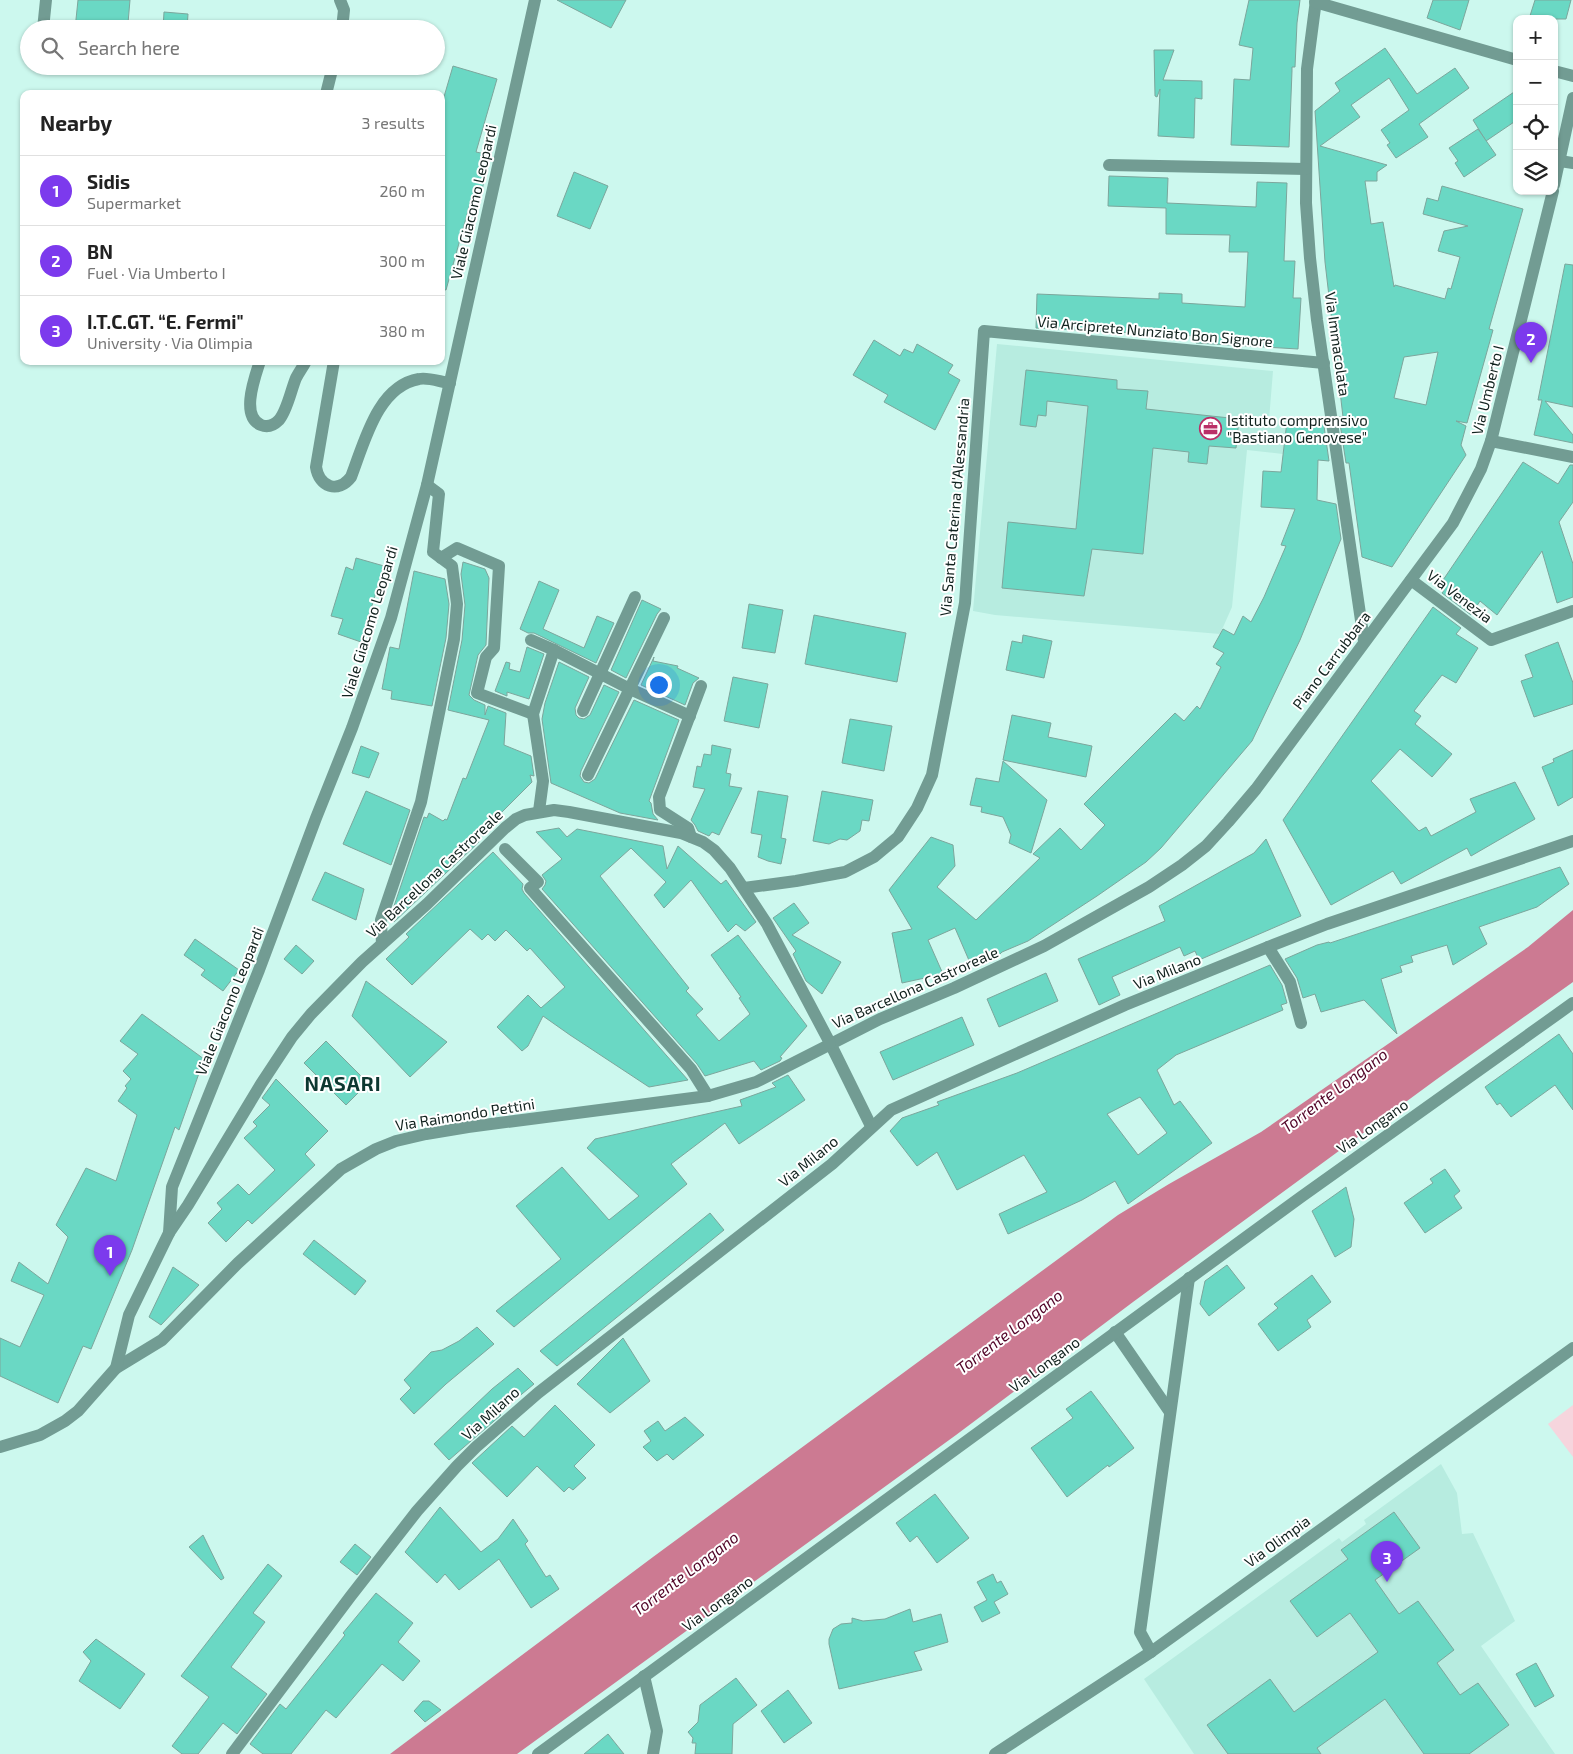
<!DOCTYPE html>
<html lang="en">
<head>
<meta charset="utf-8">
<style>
  :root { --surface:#fff; --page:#f2f2f2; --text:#222; --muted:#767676; --line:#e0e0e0; --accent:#7c3aed }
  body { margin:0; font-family:"Exo 2",sans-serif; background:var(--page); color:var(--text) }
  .controls { position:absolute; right:15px; top:15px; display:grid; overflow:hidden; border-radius:10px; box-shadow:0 1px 4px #0004 }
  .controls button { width:45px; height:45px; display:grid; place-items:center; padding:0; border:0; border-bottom:1px solid var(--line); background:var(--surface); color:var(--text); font:25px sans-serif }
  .you { position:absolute; left:658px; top:684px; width:18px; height:18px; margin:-12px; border:4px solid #fff; border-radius:50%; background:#1a73e8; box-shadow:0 0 0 8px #1a73e833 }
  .badge { display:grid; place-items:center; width:32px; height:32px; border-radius:50%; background:var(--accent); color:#fff; font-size:16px; font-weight:700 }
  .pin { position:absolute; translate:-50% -41px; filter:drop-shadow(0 1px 2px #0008) }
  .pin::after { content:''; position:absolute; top:26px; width:18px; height:15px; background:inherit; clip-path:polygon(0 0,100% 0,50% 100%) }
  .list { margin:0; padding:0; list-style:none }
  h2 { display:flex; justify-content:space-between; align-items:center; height:65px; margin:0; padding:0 20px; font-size:21px }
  h2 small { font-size:16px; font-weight:400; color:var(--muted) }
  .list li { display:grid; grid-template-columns:32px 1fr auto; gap:15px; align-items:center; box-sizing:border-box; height:70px; padding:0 20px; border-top:1px solid var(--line) }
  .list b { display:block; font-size:19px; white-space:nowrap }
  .list p { margin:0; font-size:16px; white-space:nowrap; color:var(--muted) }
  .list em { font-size:16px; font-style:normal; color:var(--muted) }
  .icon { flex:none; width:28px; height:28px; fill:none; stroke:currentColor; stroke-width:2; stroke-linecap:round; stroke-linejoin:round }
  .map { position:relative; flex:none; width:1573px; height:1754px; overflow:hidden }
  .search { position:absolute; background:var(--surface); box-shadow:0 1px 4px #0004; left:20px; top:20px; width:425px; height:55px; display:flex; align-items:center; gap:12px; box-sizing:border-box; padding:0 18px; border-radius:28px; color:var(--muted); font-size:19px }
  .panel { position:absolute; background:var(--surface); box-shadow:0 1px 4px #0004; left:20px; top:90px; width:425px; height:275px; border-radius:10px }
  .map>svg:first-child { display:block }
</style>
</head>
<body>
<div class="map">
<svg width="1573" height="1754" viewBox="0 0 1573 1754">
  <rect width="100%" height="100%" fill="#ccf8ee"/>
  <g fill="#b7ece0">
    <path d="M997,344l276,27 -4,49 15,1 3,-2 -4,35 -36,-4 -15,157 -12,27 -225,-19 -22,-4z"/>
    <path d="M1441,1464l16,29 5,41 11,-1 42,88 -34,25 74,108h-361l-50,-75 195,-141 3,4 24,-18 -2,-4z"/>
  </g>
  <path fill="#f6d5dd" d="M1573,1405v52l-25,-33z"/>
  <path fill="#cc7a92" d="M1573,910v72l-136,97 -304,223 -177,133 -439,319h-127l263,-197 465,-342 51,-31 92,-52 267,-185z"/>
  <g fill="#6ad8c4" stroke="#7ca69c" fill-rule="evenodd">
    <path d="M78,0h52l-2,23 -22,-2 -1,8h-30z"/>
    <path d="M557,0h69l-15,28z"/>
    <path d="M1249,0h51l-3,23 -2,44h-3v4l-3,76 -58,-2 3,-66 16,1 3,-32 -14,-3z"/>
    <path d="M1433,0h36l-9,30 -33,-12z"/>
    <path d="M1535,0h36l-5,19h-37z"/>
    <path d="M164,12l24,2 -1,15h-24z"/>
    <path d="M1385,48l32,46 38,-26 14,20 -50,36 9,13 -32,21 -9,-13 3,-2 -9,-13 28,-20 -20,-32 -38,27 9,12 -40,29 67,19 -10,7v9h-12l6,43 12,-2 11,65 1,-2 50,14 3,-11 3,1 9,-32 -22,-6 6,-20 24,-5 -45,-12 4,-16 11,3 4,-15 81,23 -34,120 4,1 -26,93 -11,-2 10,5 -5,19 5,10 -74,112 -30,-10 -13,-94h-3l-7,-46h4l-18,-155 -10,-151 25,-20 -5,-8zM1438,352l-12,53 -32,-7 10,-41z"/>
    <path d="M1154,50h20l-11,30 39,1v18l-7,-1 -1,40 -36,-2 2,-47 -3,8 -2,-1z"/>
    <path d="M453,66l44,13 -21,73 14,3 -11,48 -8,-3 -25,90 -5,-1v-182z"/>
    <path d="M1517,90v30l-31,21 -13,-21z"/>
    <path d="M1478,129l18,26 -32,22 -9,-14 3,-2 -9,-13z"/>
    <path d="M574,172l34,14 -18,43 -33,-13z"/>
    <path d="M1109,176l59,2 -1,25 89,4 1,-25 30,1 -3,78h11l-2,37h8l-3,51 -102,-6 1,-7 -161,-8 1,-34 122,5v-6l23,1v9l63,4 3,-55h-19l1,-17 -64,-1v-26l-58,-2z"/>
    <path d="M1565,264l8,1v142l-28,-6 28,34v8l-39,-8 8,-35h-4z"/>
    <path d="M874,340l26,16 4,-7 9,4 4,-9 36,21 -5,8 12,7 -25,50 -51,-28 4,-7 -35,-20z"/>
    <path d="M1026,370l91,10v9l31,2 -2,18 93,10 -3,29 -27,-2 -2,18 -19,-2 1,-10 -36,-4 -10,106 -51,-5 -8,47 -82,-8 6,-66 68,7 12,-123 -41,-5 -1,15 -8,-1 -2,12 -16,-2z"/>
    <path d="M1323,419l6,42 -11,-1 -1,40 19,4 5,35 -41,101 -48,101 -91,107 -15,14 -49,34 -69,45 -26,11 -4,4 -27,9 -16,-37 -27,12 15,34 -41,9 -10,-50 20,-4 -23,-39 42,-53 22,8 2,21 -18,21 39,33 64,-62 -7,-4 27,-26 21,22 24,-25 -21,-21 91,-91 9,8 13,-15 3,3 21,-42 -5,-3 8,-11 -11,-6 10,-18 11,6 9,-19 8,6 13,-25 22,-51 -5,-1 14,-36 -34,-2 2,-36 18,1 6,-51z"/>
    <path d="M1523,462l35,22 12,-19h3v37l-14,20 14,42v33l-16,6 -15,-52 -45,64 -17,-14 -9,14 -29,-22 2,-3 -2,-2 2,-2 -3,-3z"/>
    <path d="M356,558l28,8 -23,76 -23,-8 5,-15 -12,-3 15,-49 7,3z"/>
    <path d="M463,562l22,7 4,9 -3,67 -8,10 -9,40 5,5 11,5v10l3,-9 18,7 -2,32 27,11 3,20 -4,-1 2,7 -31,31 -5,-2 -26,33 9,-2 -85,80 -4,-4 34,-101 3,1 2,-5 14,8 2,-2 2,1 16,-42 3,1 23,-59 -41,-10 14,-70 3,-35 -4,-31z"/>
    <path d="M414,571l31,8 4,25 -3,34 -14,68 -41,-7 1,-8 -10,-2 8,-42 9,2z"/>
    <path d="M539,581l20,9 -16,39 41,19 13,-32 17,7 -18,40 -62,-30h-6l-8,-4z"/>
    <path d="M642,600l19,9 -4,5 -31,64 -15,-8z"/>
    <path d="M749,604l34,6 -8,43 -33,-5z"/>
    <path d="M1433,607l28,21 -5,6 22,14 -22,35 -14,-8 -28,36 7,5 -6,8 37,30 -20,23 -32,-28 -29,32 48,50 7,-4 5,9 45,-24 -6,-13 45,-17 20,37 -64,37 -4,-8 -66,36 -8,-13 -62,34 -48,-85z"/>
    <path d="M814,615l92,18 -9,49 -92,-18z"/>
    <path d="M1023,635l29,6 -8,37 -38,-8 6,-29 10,2z"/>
    <path d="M1558,642l15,41v21l-39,13 -13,-36 12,-4 -8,-22z"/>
    <path d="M527,647l17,7 -15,45 -22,-7v4l-12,-5 11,-29 4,1 -1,6 11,3z"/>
    <path d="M654,657l-1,4 25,5 -1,2 22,10 -6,5 -8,22 -44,-20z"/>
    <path d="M559,662l30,15 -14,31 1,7 3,3 5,1 6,-4 14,-30 15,7 -38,79 -1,5 4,6 5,1 6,-4 39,-79 45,20 -30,81 2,2 2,11 5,6 -38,-7 -69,-30 -9,-64 3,-16z"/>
    <path d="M733,677l35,7 -9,44 -35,-7z"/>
    <path d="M1012,715l39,8 -3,14 44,9 -6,31 -83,-17z"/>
    <path d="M850,719l42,7 -8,45 -42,-8z"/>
    <path d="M712,745l19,4 -5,24 5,1 -2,12 13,2 -23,47 -7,-3 -3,4 -11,-5 -3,-6 -4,-5 14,-31 -12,-2 4,-21 4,1 3,-13 7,1z"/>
    <path d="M361,746l18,7 -10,25 -17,-5z"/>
    <path d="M1573,750v47l-15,9 -16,-39 12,-5 -1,-3z"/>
    <path d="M1003,761l44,39 -16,53 -22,-10 2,-8 -8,-18 -22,-5 1,-5 -12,-2 6,-27 23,4z"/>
    <path d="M366,791l44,19 -19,55 -48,-21z"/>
    <path d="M758,791l30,5 -7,42 5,1 -5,25 -13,-3 -10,-4 4,-22 -11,-2z"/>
    <path d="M822,791l51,9 -4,21 -7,-1 -2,11 -13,9 -7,-1 -11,5 -16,-3z"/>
    <path d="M559,828l8,9 10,-8 86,17 4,23 11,-23 43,38 5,-4 30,42 -11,9 -9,-7 -8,8 -37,-52 -27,28 -10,-13 12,-13 -35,-34 -31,28 89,112 -3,3 17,18 -7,6 23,26 31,-27 -11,-16 2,-1 -30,-42 27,-20 69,91 -27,31 2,1 -2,3 -19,9 -7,-9 -49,15 -8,-12 -155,-175 3,-4 1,-4 -4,-6 20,-16 -26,-27z"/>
    <path d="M1266,839l35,77 -102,44 -4,-9 -11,5 -4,-9 -68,30 8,18 -21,10 -21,-46 87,-38 -6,-15 95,-53z"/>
    <path d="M493,852l30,32 -1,5 2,4 164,187 -39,7 -79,-52 -27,-19 -15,30 -6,5 -25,-24 31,-32 13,13 24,-21 -35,-39 -3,3 -21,-21 -11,11 -7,-7 -6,6 -12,-11 -58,56 -26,-26 23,-22 -3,-3z"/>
    <path d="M1560,867l9,17 -32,23 -58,20 8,17 -34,21 -6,-20 -36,11 2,6 -13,4 2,6 -21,7 16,55 -33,-34 -43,12 -6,-18 -12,4 -6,-20 -12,-19 32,-14 12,-3 1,1z"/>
    <path d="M325,872l39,17 -8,31 -44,-20z"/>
    <path d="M794,903l15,20 -17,12 49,27 -19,32 -16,-13 -13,-27 3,-3 -23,-33z"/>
    <path d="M195,939l44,31 -16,21 -22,-16 4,-5 -21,-15z"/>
    <path d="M296,945l18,16 -12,13 -18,-15z"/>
    <path d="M1270,965l12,20 5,18 -6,2 2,5 -107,45 -19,15 17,35 6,-4 32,42 -84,61 -13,-23 -33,19 -74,34 -9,-20 48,-22 -23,-37 -67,35 -20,-38 -20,14 -27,-35 12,-13 37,-13 -2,-3 80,-29zM1140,1097l27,36 -29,22 -31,-41z"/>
    <path d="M1046,973l12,28 -59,26 -12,-28z"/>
    <path d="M366,981l81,61 -37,35 -58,-61z"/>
    <path d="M142,1014l62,45 -25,71 -4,-3 -43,123 -41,99 -8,-3 -25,57 -58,-27v-38l20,9 24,-52 -33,-14 8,-19 29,22 20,-47 -12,-12 30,-57 30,13 21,-66 -19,-14 9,-13 -2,-2 6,-7 -8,-8 15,-17 -18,-13z"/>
    <path d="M962,1017l12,28 -81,35 -13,-28z"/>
    <path d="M1559,1034l14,20v56l-18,-25 -44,32 -11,-14 -3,2 -12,-18z"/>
    <path d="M326,1041l42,42 -22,22 -42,-42z"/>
    <path d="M788,1075l17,25 -66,44 -14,-21 -54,41 16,20 -173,143 -18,-16 65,-52 -45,-53 46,-39 47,53 30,-24 -52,-48 8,-9 147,-33 -2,-6 36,-13 -4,-4z"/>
    <path d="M276,1079l52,52 -23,23 10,11 -63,59 -4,-4 -22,22 -18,-19 14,-14 -5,-6 21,-19 11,11 26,-25 -31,-32 13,-12 -4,-4 17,-17 -8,-7z"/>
    <path d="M1445,1169l15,22 -6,5 8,12 -37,25 -21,-30 29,-20 -3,-4z"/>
    <path d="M1346,1187l8,32 -3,28 -16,10 -23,-46z"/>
    <path d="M710,1213l14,17 -167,136 -17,-15z"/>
    <path d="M314,1240l52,41 -11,14 -52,-41z"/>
    <path d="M1227,1265l18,23 -36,28 -9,-12 5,-23z"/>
    <path d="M173,1267l26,18 -38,40 -12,-8z"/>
    <path d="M1312,1275l19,27 -24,18 4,7 -33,24 -20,-27 20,-16 -4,-4z"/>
    <path d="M477,1327l17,17 -48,40 -32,30 -14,-15 11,-11 -7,-8 27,-28 11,-2 17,-9z"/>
    <path d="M623,1338l27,43 -40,32 -33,-29z"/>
    <path d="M518,1368l16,16 -35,29 2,2 -52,45 -15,-16 58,-55z"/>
    <path d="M1091,1391l43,57 -25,19 -1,-2 -41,32 -36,-49 42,-30 -7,-9z"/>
    <path d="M555,1405l40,40 -21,21 12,12 -13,12 -4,-3 -5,5 -27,-26 -30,31 -35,-34 40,-37 12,11z"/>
    <path d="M685,1417l19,18 -31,25 -6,-6 -10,7 -14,-14 8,-6 -7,-10 14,-10 7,10z"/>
    <path d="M935,1494l34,44 -32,25 -20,-27 -7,6 -14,-19z"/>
    <path d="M440,1507l41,45 17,-13 15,-20 15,22 -3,3 21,33 4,-2 9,14 -28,19 -32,-49 -40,31 -14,-16 -8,9 -32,-31z"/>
    <path d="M1394,1512l26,36 -45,32 24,34 19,-13 36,49 -17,13 23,32 18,-12 31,42 -40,29h-45l-39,-55 -68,49 4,6h-93l-21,-29 63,-46 24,33 84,-60 -28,-39 -33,24 -27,-36 58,-42 -7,-9z"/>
    <path d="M203,1535l21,43 -3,2 -32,-33z"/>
    <path d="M355,1544l16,13 -14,18 -17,-13z"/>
    <path d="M268,1564l14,12 -29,37 12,9 -34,45 36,27 -30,40 -14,-11 -25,31h-16l-10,-8 37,-49 -28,-21z"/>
    <path d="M993,1574l4,9 4,-2 7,13 -14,8 6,11 -18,9 -8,-15 13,-7 -10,-18z"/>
    <path d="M376,1593l37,30 -15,19 22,19 -17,20 -21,-17 -46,54 -10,-8 -35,44h-28l-13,-10 30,-40 6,5 59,-74 -2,-2z"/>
    <path d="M910,1609l3,13 28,-8 7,28 -34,10 8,18 -83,19 -10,-45v-5l4,-10 8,-5 11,-1v-5l11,3 22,-2z"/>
    <path d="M96,1639l49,35 -25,35 -41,-28 12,-20 -8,-9z"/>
    <path d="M1536,1663l18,33 -19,11 -19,-33z"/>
    <path d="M736,1678l21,27 -24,19 -1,30h-37l1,-11h-4l1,-5 -5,-6 10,-10 2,-17z"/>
    <path d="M788,1690l24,33 -28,20 -23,-32z"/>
    <path d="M423,1701h6l12,9 -16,12 -11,-11z"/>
    <path d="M608,1734l16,20h-40z"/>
  </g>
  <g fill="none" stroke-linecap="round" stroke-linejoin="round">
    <g stroke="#729c93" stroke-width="12">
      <path d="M340,0l4,10 -2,19"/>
      <path d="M1316,0l-9,69 -1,134 4,55 7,62 47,321"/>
      <path d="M1315,2l202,58"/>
      <path d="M43,29l3,-29"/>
      <path d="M1554,71l19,5"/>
      <path d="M326,94l7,-28"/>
      <path d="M1560,161l13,2"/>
      <path d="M1109,165l197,4"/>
      <path d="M260,361c-5,16 -20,55 1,64 7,3 13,0 18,-5 8,-9 12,-30 17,-42 3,-6 7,-11 10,-17"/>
      <path d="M334,361l-18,106c3,20 22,27 35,10 13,-33 26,-91 68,-98 9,-2 22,3 31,4"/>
      <path d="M1491,441l82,16"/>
      <path d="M441,558l16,-10 42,18 -5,82 -8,9 -9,36 56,21"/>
      <path d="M1411,580l80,60 82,-29"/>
      <path d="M531,640l23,10 76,39 60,27"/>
      <path d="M583,711l52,-114"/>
      <path d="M588,775l76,-157"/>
      <path d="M539,811l4,-30 -10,-67 21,-64"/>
      <path d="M691,837l-3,-9 -28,-18 -1,-13 42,-111"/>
      <path d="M505,849l33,33 -8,6 161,181 17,27"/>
      <path d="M744,888l52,-7 49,-9 29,-15 24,-20 19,-29 15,-33 33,-172 19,-272 340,32"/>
      <path d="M382,944l-1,-24 40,-118 33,-163 3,-35 -5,-38 -19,-14 6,-58 -12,-9"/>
      <path d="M1268,947l22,35 11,41"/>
      <path d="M830,1043l41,83"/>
      <path d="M169,1233l3,-46 87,-217 57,-152 36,-90 39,-110 36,-133 108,-485"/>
      <path d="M1115,1332l55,80"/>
      <path d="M1151,1652l-11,-20 49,-354"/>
      <path d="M644,1676l13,55 -4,23"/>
      <path d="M232,1754l118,-157 67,-86 40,-45 19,-19 62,-54 294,-229 59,-54 234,-105 143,-58 59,-23 246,-83"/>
      <path d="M995,1754l156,-102 422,-304"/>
    </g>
    <g stroke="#729c93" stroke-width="12">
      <path d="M1554,185l19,-87"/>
      <path d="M116,1368l46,-28 76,-77 103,-94 35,-20 20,-8 30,-7 42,-7 240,-31 48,-14 124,-63 74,-31 90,-42 105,-59 33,-22 24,-19 22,-24 28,-33 197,-266 28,-54 10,-28 62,-250"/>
      <path d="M0,1447l40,-12 25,-14 13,-10 38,-43 13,-53 40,-82 19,-28 73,-121 31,-47 19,-23 51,-52 65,-58 78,-76 11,-9 9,-4 29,-5 15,2 112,21 22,9 11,8 16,18 37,56 63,119"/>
      <path d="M538,1754l763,-557 272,-194"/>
    </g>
  </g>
  <defs>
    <symbol id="office-ring" viewBox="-11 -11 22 22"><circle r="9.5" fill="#fff" stroke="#ba2f67" stroke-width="1.5"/><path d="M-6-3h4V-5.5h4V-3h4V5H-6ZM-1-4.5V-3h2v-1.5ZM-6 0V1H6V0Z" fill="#ba2f67"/></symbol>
  </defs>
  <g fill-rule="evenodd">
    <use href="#office-ring" x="1198" y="416" width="25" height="25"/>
  </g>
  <g text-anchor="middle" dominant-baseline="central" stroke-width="4" stroke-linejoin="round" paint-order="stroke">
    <g font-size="15" fill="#11221e" stroke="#fff">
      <text transform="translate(473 202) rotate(-77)">Viale Giacomo Leopardi</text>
      <text transform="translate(1155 331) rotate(5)">Via Arciprete Nunziato Bon Signore</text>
      <text transform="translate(1338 344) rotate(82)">Via Immacolata</text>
      <text transform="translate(1487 390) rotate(-76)">Via Umberto I</text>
      <text transform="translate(954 507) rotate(-85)">Via Santa Caterina d'Alessandria</text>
      <text transform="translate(1460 596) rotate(37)">Via Venezia</text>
      <text transform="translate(369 622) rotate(-73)">Viale Giacomo Leopardi</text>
      <text transform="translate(1331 660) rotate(-53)">Piano Carrubbara</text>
      <text transform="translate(434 873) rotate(-43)">Via Barcellona Castroreale</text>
      <text transform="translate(1167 971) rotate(-22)">Via Milano</text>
      <text transform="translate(915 987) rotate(-24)">Via Barcellona Castroreale</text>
      <text transform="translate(229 1001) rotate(-68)">Viale Giacomo Leopardi</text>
      <text transform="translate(465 1114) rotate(-9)">Via Raimondo Pettini</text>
      <text transform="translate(1372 1126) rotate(-35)">Via Longano</text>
      <text transform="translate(808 1161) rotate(-39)">Via Milano</text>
      <text transform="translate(1044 1364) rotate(-36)">Via Longano</text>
      <text transform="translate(490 1413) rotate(-42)">Via Milano</text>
      <text transform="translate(1277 1541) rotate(-36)">Via Olimpia</text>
      <text transform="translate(717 1603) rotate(-36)">Via Longano</text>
    </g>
    <g font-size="15" fill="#11221e" stroke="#fff" text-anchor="start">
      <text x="1227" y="420">Istituto comprensivo<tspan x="1227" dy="17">"Bastiano Genovese"</tspan></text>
    </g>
    <g font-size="16" font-style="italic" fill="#510427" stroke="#fff">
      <text transform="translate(1334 1090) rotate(-37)">Torrente Longano</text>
      <text transform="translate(1009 1331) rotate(-37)">Torrente Longano</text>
      <text transform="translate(685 1573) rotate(-37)">Torrente Longano</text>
    </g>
    <g font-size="20" font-weight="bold" letter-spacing="1" fill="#0d3831" stroke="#fff">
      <text x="343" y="1083">NASARI</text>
    </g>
  </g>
</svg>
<div class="controls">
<button>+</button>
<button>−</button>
<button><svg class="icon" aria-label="locate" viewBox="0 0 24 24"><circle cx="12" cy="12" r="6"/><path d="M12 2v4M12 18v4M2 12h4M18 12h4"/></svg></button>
<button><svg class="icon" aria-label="layers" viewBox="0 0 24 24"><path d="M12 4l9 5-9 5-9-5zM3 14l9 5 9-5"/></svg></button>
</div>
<div class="you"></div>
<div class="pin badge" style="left:110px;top:1276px">1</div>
<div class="pin badge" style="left:1531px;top:363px">2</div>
<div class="pin badge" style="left:1387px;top:1582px">3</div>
<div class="search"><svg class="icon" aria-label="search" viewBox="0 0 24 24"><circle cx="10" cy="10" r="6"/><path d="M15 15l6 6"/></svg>Search here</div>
<section class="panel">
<h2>Nearby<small>3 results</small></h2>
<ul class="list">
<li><span class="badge">1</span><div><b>Sidis</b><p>Supermarket</p></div><em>260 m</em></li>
<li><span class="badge">2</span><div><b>BN</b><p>Fuel · Via Umberto I</p></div><em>300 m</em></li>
<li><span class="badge">3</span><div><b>I.T.C.GT. “E. Fermi&quot;</b><p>University · Via Olimpia</p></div><em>380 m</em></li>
</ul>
</section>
</div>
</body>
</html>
